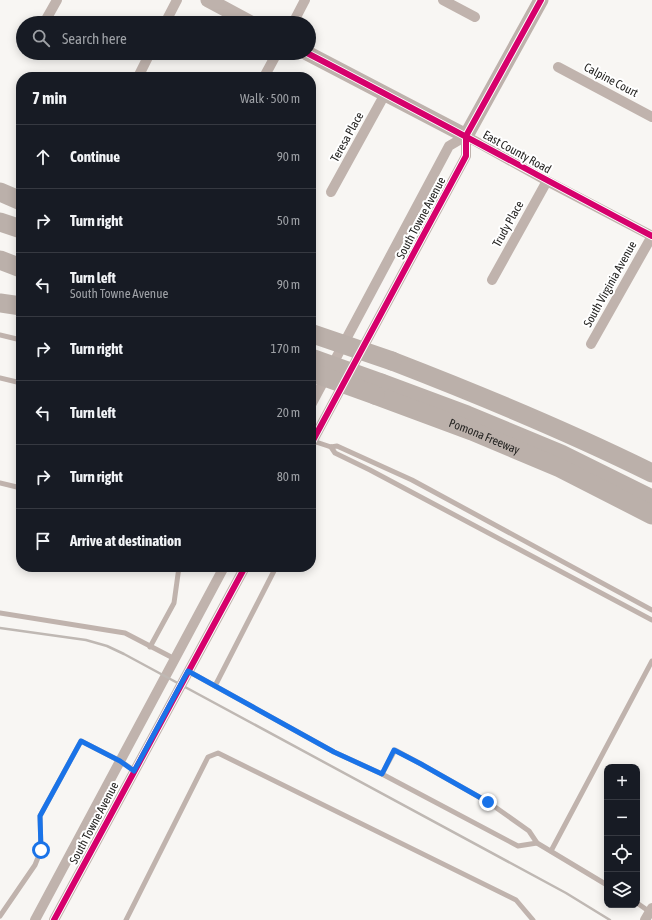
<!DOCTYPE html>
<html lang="en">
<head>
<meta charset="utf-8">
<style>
  :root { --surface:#171b24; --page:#20242c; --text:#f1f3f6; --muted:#9ea1a6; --line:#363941 }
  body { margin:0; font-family:"Asap Condensed",sans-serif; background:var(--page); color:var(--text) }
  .controls { position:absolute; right:12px; bottom:12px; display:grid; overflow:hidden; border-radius:8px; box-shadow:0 2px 10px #0003 }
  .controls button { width:36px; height:36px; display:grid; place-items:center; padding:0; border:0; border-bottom:1px solid var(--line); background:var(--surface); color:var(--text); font:20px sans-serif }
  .stop { position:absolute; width:12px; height:12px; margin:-9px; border:3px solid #1a73e8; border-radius:50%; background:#fff }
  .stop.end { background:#1a73e8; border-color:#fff; box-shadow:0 1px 4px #0008 }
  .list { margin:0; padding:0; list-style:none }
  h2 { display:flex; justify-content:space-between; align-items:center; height:52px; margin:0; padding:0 16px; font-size:17px }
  h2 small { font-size:13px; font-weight:400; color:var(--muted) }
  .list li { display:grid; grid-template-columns:26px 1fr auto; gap:12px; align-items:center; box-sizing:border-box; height:64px; padding:0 16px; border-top:1px solid var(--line) }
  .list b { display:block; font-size:15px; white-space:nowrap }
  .list p { margin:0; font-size:13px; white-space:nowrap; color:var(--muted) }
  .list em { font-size:13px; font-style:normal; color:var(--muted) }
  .icon { flex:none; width:22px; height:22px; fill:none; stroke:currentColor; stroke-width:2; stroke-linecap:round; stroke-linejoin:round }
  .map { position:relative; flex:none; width:652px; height:920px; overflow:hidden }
  .search { position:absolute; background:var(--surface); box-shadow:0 2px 10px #0003; left:16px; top:16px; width:300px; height:44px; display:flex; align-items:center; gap:10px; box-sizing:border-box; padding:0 14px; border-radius:22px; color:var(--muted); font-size:15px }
  .panel { position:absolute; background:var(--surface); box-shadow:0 2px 10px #0003; left:16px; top:72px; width:300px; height:500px; border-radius:16px }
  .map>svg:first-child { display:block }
</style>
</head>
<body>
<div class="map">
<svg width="652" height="920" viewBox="0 0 652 920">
  <rect width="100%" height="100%" fill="#f8f6f3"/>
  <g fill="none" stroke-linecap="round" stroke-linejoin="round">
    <g stroke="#c0b3ad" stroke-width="5">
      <path d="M0,335l21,5"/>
      <path d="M0,378l21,5"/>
      <path d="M313,441l18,6 6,-1 75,34 240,130"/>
      <path d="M331,447l4,6 35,17 282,150"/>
      <path d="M0,483l21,5"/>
      <path d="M0,613l125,20 50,26"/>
      <path d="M150,647l24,-44 5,-36"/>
      <path d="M188,671l146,81 48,22 13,-24 26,14 67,38 41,29 8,12 70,42"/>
      <path d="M215,686l61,-119"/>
      <path d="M382,774l136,72 19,-3"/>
      <path d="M551,851l101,-190"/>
      <path d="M637,903l13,9"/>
      <path d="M0,916l35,-51 6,-15 -1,-34 41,-75 39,20 15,10"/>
      <path d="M126,920l82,-163 10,-4 298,147 17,20"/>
    </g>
    <g stroke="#c0b3ad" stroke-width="10">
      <path d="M443,0l32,17"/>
      <path d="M44,23l13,-23"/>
      <path d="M165,23l12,-23"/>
      <path d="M293,23l12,-23"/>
      <path d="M558,67l94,50"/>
      <path d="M138,77l12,-24"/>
      <path d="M264,77l13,-24"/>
      <path d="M466,136l81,45 105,55"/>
      <path d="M331,192l54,-98"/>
      <path d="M492,280l55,-99"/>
      <path d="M591,344l61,-108"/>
      <path d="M311,405l138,-259 17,-10"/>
      <path d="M311,444l155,-288v-20"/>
      <path d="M35,920l189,-353"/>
      <path d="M54,920l191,-353"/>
      <path d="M645,920l7,-12"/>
    </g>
    <g stroke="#beb2ac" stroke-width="15">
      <path d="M208,0l43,23"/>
      <path d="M307,53l159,83 75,-136"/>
    </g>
    <g stroke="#bbb0aa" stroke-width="19">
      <path d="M0,192l21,9"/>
      <path d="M0,222l21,7"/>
      <path d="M0,260l21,8"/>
      <path d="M0,303l21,3"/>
      <path d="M392,361c88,34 175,70 260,112"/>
      <path d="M381,383l86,32 94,39 91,45"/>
      <path id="s1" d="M375,395l97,36 88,37 92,47"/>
    </g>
    <path stroke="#bfb8b3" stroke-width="2.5" d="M0,628l86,12 21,6 17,8 442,239 44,27"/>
    <g stroke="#bbb0aa" stroke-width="19">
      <path d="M313,334l79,27"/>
      <path d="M311,358l70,25"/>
      <path d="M311,372l64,23"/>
    </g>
    <defs>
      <g id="cycleway">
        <path d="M307,53c116,60 230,122 345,183"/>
        <path d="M311,444l155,-288v-20l75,-136"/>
        <path d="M54,920l191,-353"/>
      </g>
    </defs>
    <use href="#cycleway" stroke="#fff" stroke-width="8"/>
    <use href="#cycleway" stroke="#d6006c" stroke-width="6"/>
  </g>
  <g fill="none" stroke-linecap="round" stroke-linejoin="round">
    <path stroke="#1a73e8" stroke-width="5" d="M41,850l-1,-34 41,-75 39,20 14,10 54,-100 146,81 48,22 12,-24 27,14 67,38"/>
  </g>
  <g text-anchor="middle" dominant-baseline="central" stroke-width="4" stroke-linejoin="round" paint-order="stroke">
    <g font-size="12" fill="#252422" stroke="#fff">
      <text transform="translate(611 80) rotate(28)">Calpine Court</text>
      <text transform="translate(347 137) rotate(-61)">Teresa Place</text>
      <text transform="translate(517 152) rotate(29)">East County Road</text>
      <text transform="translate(421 218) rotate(-62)">South Towne Avenue</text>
      <text transform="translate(508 224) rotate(-61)">Trudy Place</text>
      <text transform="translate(610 284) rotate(-61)">South Virginia Avenue</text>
      <text stroke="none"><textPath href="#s1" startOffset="117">Pomona Freeway</textPath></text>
      <text transform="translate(94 823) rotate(-62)">South Towne Avenue</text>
    </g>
  </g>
</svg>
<div class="controls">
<button>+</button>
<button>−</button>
<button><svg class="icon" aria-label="locate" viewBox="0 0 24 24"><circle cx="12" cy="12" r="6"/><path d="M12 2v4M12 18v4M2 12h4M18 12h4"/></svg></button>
<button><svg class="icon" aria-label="layers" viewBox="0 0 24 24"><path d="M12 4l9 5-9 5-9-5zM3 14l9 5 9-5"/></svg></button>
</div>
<div class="stop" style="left:41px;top:850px"></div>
<div class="stop end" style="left:488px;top:802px"></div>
<div class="search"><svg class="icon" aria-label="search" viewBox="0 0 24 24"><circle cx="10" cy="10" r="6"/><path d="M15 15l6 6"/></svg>Search here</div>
<section class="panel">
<h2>7 min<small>Walk · 500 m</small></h2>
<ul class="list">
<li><svg class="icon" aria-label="ahead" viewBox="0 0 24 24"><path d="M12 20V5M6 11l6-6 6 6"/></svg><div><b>Continue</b></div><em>90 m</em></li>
<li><svg class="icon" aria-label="right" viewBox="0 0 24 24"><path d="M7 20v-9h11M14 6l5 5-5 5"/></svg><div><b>Turn right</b></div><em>50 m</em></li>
<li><svg class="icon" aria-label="left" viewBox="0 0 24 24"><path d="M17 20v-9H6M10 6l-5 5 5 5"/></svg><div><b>Turn left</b><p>South Towne Avenue</p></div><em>90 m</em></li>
<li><svg class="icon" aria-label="right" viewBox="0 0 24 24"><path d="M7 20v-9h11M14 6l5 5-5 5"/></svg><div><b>Turn right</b></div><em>170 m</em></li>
<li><svg class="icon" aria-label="left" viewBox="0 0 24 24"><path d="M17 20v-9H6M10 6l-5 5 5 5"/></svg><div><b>Turn left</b></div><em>20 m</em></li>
<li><svg class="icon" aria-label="right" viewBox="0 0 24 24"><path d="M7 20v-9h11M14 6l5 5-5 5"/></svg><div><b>Turn right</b></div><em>80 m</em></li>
<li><svg class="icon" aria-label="arrive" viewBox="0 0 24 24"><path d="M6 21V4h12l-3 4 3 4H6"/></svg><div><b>Arrive at destination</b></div></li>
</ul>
</section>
</div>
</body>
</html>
